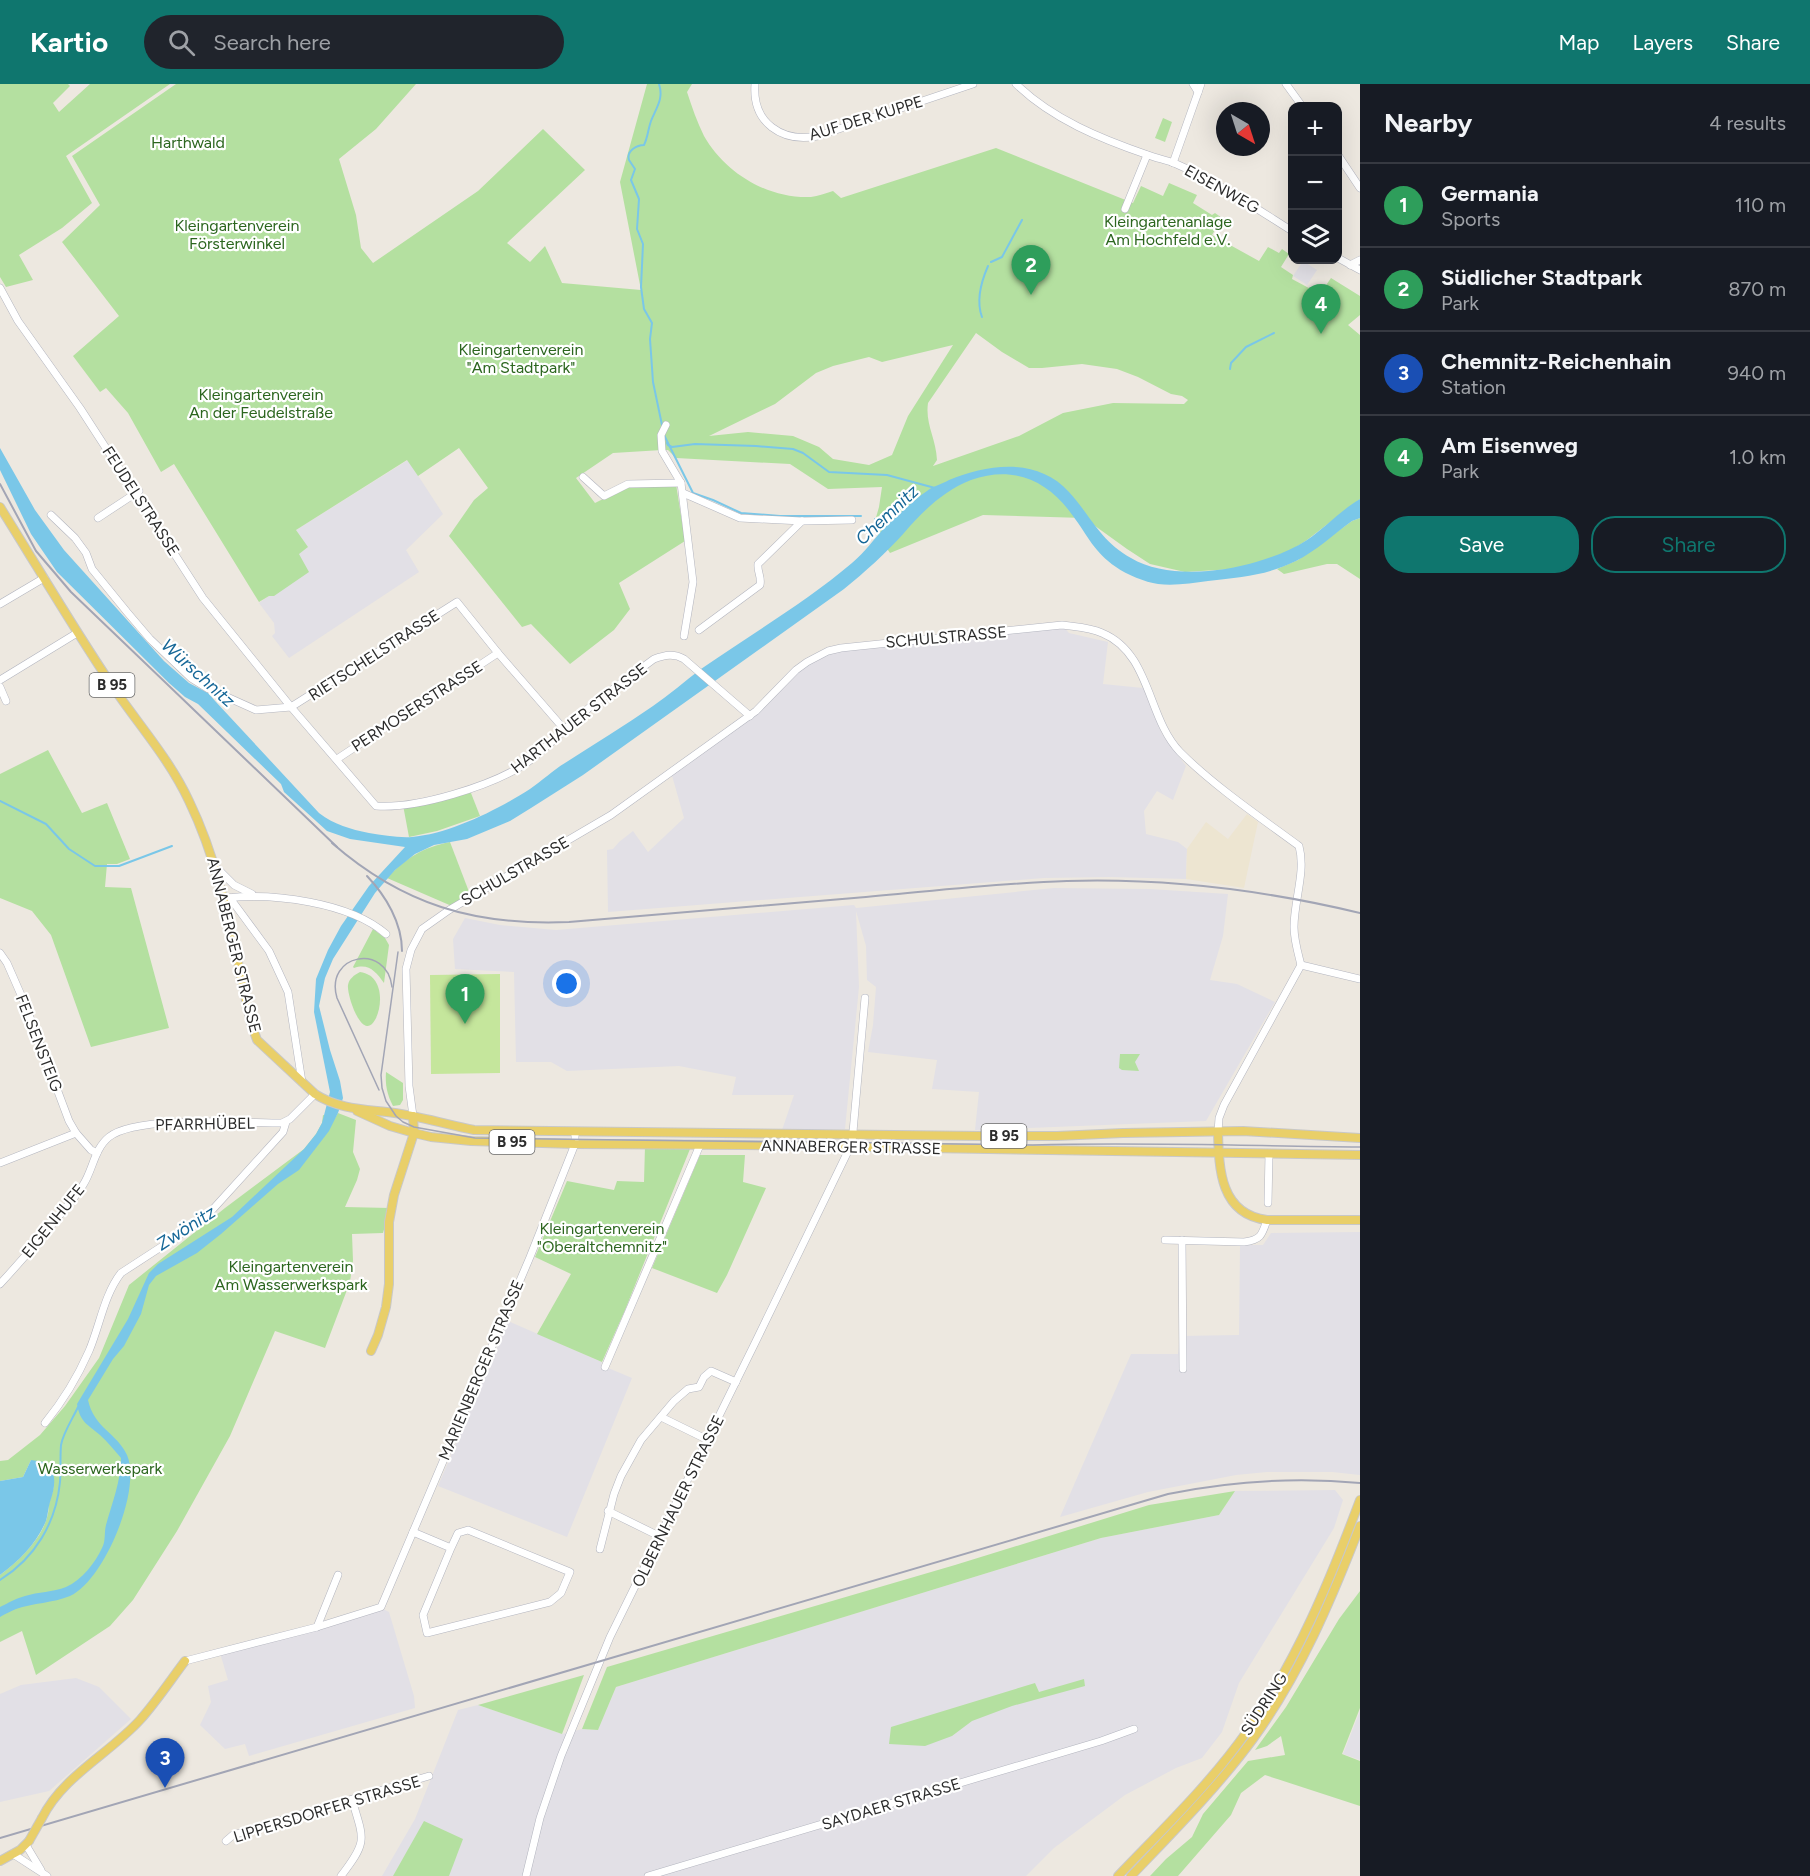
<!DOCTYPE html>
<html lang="en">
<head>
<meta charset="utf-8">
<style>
  :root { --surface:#171b24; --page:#20242c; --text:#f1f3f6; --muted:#9ea1a6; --line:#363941; --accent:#0f766e }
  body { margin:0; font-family:Figtree,sans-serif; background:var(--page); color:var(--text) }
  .controls { position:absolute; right:18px; top:18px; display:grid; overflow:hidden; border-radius:12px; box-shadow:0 6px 24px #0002 }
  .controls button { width:54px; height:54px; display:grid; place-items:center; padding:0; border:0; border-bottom:2px solid var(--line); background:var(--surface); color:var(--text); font:30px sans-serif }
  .compass { position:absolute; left:1216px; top:18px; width:54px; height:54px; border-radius:50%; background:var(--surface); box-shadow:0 6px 24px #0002; rotate:141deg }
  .you { position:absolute; left:567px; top:900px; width:21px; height:21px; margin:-15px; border:4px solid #fff; border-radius:50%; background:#1a73e8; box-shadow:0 0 0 9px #1a73e833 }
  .badge { display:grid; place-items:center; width:39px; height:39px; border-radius:50%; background:var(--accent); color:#fff; font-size:20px; font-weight:700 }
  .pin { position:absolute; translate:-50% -50px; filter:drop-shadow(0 2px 3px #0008) }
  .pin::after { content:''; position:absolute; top:32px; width:21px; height:18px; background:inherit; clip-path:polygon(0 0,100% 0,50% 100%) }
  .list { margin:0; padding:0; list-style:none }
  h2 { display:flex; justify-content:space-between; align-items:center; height:78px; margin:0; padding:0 24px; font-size:26px }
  h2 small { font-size:20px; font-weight:400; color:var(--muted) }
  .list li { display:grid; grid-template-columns:39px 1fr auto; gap:18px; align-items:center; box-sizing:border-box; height:84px; padding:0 24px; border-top:2px solid var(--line) }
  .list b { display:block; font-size:22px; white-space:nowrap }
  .list p { margin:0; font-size:20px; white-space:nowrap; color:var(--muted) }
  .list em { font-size:20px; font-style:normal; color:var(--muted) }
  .actions { display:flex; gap:12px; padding:18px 24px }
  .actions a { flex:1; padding:14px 0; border:2px solid var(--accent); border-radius:24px; text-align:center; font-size:21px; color:var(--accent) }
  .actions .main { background:var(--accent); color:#fff }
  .icon { flex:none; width:33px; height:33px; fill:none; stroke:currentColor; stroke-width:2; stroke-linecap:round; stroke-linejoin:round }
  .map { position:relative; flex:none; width:1360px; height:1792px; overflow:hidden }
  header { display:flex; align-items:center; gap:36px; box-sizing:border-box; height:84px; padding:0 30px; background:var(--accent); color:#fff }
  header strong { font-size:28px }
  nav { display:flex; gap:33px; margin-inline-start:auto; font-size:21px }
  .search { width:420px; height:54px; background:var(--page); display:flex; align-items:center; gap:15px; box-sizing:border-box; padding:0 21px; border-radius:33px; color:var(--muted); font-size:22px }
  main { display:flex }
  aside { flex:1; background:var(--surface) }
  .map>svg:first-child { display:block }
</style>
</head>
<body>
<header>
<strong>Kartio</strong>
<div class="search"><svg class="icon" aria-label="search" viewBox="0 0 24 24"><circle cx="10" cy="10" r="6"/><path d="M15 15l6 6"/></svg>Search here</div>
<nav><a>Map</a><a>Layers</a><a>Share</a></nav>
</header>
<main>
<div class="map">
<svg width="1360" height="1792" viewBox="0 0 1360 1792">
  <rect width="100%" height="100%" fill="#ede8e0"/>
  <g fill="#e2e0e6">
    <path d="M1303,177l14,9 -10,15 -14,-9z"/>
    <path d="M408,376l35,54 -37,36 13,22 -130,86 -17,-22 3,-3 -1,-10 -15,-20 10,-7h3l26,-42 9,-6 -11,-18z"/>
    <path d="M1062,541l7,8 39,9 -5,42 40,4 19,46 24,32 -13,34 -16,-9 -13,20 2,23 32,8 9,7 -1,30 -77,-2 -65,1 -436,34 -1,-62 6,-1 6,-7 14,-11 15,21 36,-34 -13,-46 69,-49 47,-43 41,-29z"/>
    <path d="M1054,804l96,1 78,5 -5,42 -13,44 27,4 38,18 -69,119 -231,9 4,-38 -47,-3 5,-29 -69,-8 5,-27 3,-38 -9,-7 -1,-34 -10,-35 3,76 -14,142 -63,1 12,-35h-62l4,-18 -57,-11 -112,5 -16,-9h-35l-2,-90 -59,-3 -2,-30 12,-21 35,7 56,5 298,-25 2,3z"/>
    <path d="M1360,1148v243l-28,-3h-65l-31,3 -88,17 -88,25 71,-163h47l2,-18 59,-1 1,-90h23l8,-12z"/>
    <path d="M508,1237l94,41 -1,3 31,13 -65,159 -129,-51z"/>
    <path d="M1335,1406l8,10 -9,28 -95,155 -17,49 -20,26 -26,10 -51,27 -71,53 -28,28h-644l33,-57 43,-109 20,-5 84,29 20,-5 16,1 18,-43 485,-149 118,-23 16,-24z"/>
    <path d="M381,1524l8,4 25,84 1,12 -166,48 -4,-12 -20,5 -25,-24 11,-23 -3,-16 20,-6 -8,-27z"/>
    <path d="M76,1594l23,9 32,32 -82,72 -49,11v-108l21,-9z"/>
    <path d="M1360,1627v49l-17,-6z"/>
  </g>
  <path fill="#ede5d1" d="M1247,730l11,8 -14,66 -58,-9 1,-30 19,-27 22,17z"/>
  <g fill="#b4e0a0" fill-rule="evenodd">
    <path d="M0,0h68l2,2 -17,17 6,9 31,-28h80l-104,72 26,47 -30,25 -43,27 14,25 -27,7 -6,-10z"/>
    <path d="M176,0h240l-40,45 -37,30 17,56 5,33 12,15 105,-72 65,-62 42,41 -78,73 23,19 15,-16 17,37 79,7 -21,-108 27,-98h45l-5,8c5,15 10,30 17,44 21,37 64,63 107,61 7,-1 15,-4 22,-6l8,7 155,-50 137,55 8,-17 22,10 6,-13 28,12 -4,8 19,12 3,-2 7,5 -10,17 47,26 9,-14 11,6 3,-4 7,5 -8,13 12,8 -1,4 28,15 11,-16 29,18v19l-12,10 12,10v164l-53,41 -32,21 -26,7 -64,4 -35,-8 -23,-15 -43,-31 -101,-3 -93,38 -17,-25 6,-21 3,-20 -54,2 -38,-25 -114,-6 -8,-8h-6l-49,3 -37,25 19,25 34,-17 47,-2 9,57 -66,42 11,26 -16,21 -44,34 -39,-40 -9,3 -73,-91 25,-36 14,-12 -29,-40 -41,28 -11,-16 -111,70 12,17 -9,7 10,18 -35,24h-5l-10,6 -85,-138 -13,8 -33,-59 -22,-25 -6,4 -27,-36 46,-40 -57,-74 38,-37 -28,-49zM976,249l26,19 27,16h13l40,-4 35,5 21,8 33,17 11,2 6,4 -4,4 -71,-1 -50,10 -44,23 -86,30 4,-6c-1,-22 -12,-36 -9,-57zM953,261l-45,71 -16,39 -23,10 -36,-6 -14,-12 -26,-11 -45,-4 -39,4 66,-32 41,-31 17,-7 36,-9 13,5z"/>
    <path d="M1163,34l9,4 -7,20 -10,-4z"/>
    <path d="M1360,434v61l-23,-15h-10l-43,10 -7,-5 21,-9 54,-39z"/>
    <path d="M48,666l34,63 25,-10 23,56 -13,5h-10l-2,23 26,1 38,140 -78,19 -40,-112 -19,-24 -32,-13v-124z"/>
    <path d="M469,704l11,28 -43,15 -28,6 -6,-32z"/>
    <path d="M450,758l21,55 -17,10 -67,-29c18,-20 37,-31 63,-36z"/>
    <path d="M373,845l12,9 4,7 -5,38c-8,-11 -15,-20 -30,-15l-1,-1z"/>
    <path d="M360,888c31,4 20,55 7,54 -10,-1 -20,-32 -19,-41 1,-6 6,-10 12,-13z"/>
    <path d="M1120,970h20l-5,8 4,9 -17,-1 -3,-2z"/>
    <path d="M386,988l17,11v17l-3,5 -7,1c-6,-11 -8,-22 -7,-34z"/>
    <path d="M338,1029l18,7 -3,32 7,17 -3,11 -12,27 45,1 -7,25 -31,1 1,27 -3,21 -25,66 -50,-17 -45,105 -53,95 -44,69 -23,26 -74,49 -14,-44 -22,11v-67c19,-14 44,-38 48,-62 1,-4 0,-5 1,-9 2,-8 5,-14 5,-23l-23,-21 -8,17 -23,4v-20l8,-1 32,-25 25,-29 34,-48 30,-73 96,-77 79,-59 12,-15 6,-11 1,-8 12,3z"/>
    <path d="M645,1062l45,3 -65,161 -23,52 -65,-28 34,-60 -36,-17 32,-76 47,9 3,-9 27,1z"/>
    <path d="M700,1071h45l-2,27 23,6 -39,87 -10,18 -65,-25z"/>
    <path d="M1235,1407l-16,24 -118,23 -485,149 -18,43 -16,-1 25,-62 348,-102 194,-60z"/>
    <path d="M1360,1507v117l-18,46 18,7v45l-95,-31 -24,18 -10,22 -53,61h-28l16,-17 26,-22 11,-23 45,-53 37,-6 -4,-19 -14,10 -12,4 31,-43 53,-88z"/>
    <path d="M584,1591l-22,59 -84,-29z"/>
    <path d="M1084,1595l1,7 -73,20 -40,15 -20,15 -27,10 -36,-2 2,-17 144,-44 4,9z"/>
    <path d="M424,1737l39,18 -14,37h-56z"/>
  </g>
  <path fill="#c5e69c" d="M500,890v99l-69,1 -1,-99z"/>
  <g fill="#7ac7e8">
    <path d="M0,364l35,62 29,40 100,111 25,22 19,10 8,9 103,111c16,12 31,16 50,20 14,2 29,5 43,4 38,-3 87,-28 118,-48 12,-8 23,-19 35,-26 29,-19 59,-37 88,-57 16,-11 32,-25 48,-37 50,-35 104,-66 151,-106 13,-11 22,-24 33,-36 13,-12 27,-26 42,-36 6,-5 15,-7 22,-11 39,-16 88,-23 120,12 22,24 31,49 62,66 33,20 89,15 125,4 17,-5 36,-12 51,-22 18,-12 34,-30 53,-41v19l-8,3c-18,13 -36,30 -56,40 -31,15 -54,16 -88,20 -16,2 -33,5 -50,3 -13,-2 -31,-9 -42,-17 -22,-15 -28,-31 -43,-51 -25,-36 -60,-51 -102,-36 -28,11 -49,32 -67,53 -18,20 -39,39 -60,56l-261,186 -52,33 -21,13 -43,18 -33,6 -19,9 -20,16 -20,23 -42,66 -8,19 -6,28 11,44 10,31 3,17 -5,15 -9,18 -30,39 -21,14 -57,50 -24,19 -41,23 -7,9 -8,29 -17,32 -11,13 -25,41c6,28 29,33 39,55 15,34 -23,126 -57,141 -17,7 -37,7 -54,13 -5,2 -11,5 -16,8v-10c8,-4 17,-9 25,-11 13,-4 28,-4 41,-9 16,-7 29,-24 36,-39 4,-7 2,-16 4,-23 6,-22 15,-44 15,-67 -7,-8 -13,-16 -21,-23 -13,-11 -20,-13 -23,-31l51,-85 21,-46 9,-9 74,-47 72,-68 12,-15 6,-11 8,-31 -16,-80 2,-33 12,-29 13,-24 28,-40 36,-39 -55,-8 -23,-8 -43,-39 -3,-8 -83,-80 -13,-7 -16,-14 -112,-111 -26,-38 -31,-64z"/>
    <path d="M31,1376c4,1 11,1 14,3 14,9 9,27 5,39 -2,6 -2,13 -4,19 -9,22 -27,40 -46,54v-94l23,-4z"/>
  </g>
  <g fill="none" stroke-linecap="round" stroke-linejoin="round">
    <g stroke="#7ac7e8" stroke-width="2">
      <path d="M659,0c5,15 -3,24 -8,37 -3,8 -3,16 -7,24 -6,0 -18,5 -15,15 2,3 4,6 6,9l-4,11 8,19 -2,30 6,15 -2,43 3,22 8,14 -2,16 3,43 9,43"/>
      <path d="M991,178l11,-5 20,-37"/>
      <path d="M982,233c-6,-16 -1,-35 6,-51"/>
      <path d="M1230,285l1,-6 15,-16 28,-14"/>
      <path d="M664,351l29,58 20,7 28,13 39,3h81"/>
      <path d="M667,359l1,2 4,2 23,-3 61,2 37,3 10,4 26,19 58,3 48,13"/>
      <path d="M875,435l12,10"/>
      <path d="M0,717l46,23 23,25 26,17h24l53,-20"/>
      <path d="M0,1496c35,-22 56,-57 60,-98 1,-12 0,-25 1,-37 2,-12 12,-27 17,-38"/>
    </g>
    <defs>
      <g id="minor">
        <path d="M755,0c-3,39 27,59 63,52l155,-52"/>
        <path d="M1016,0c36,35 85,55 132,71 8,3 18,5 26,8 42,18 80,44 118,68"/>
        <path d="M1193,0l5,8"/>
        <path d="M1286,0l16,22"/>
        <path d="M1338,71l22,33"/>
        <path d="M1173,79l28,-79"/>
        <path d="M1125,125l22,-54"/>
        <path d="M1338,174l22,12"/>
        <path d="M1350,181l10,-5"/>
        <path d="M0,204l18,33 62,87 123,190 88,109 166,-105 41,51 66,76"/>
        <path d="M666,341l-5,10 1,16 19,32 12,99 -9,54"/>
        <path d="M583,393l21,19 24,-12 53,-1"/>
        <path d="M683,409l57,25 62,3 50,-1"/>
        <path d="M51,431l24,23 11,15 6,16 35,43 23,27 41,39 16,10 49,22 35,-3 85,99c41,3 115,-20 149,-42 19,-13 35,-31 52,-46 24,-21 51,-40 77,-59 11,-4 20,-6 30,0l66,57"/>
        <path d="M98,434l41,-27"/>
        <path d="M0,520l44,-26"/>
        <path d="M699,546l61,-45c2,-8 -3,-13 -2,-21l44,-43"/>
        <path d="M0,596l77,-47"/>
        <path d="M0,603l6,14"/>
        <path d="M337,675l161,-106"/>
        <path d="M215,782l19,19 18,9"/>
        <path d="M227,814c46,-5 122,4 159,36"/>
        <path d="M230,814l39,53 19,41 14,90"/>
        <path d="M0,869l7,10 18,41 44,117 7,12"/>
        <path d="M1301,881l59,14"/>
        <path d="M413,1032l-4,-30 -3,-117 5,-19 11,-21 27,-19 162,-95 145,-104 40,-41 11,-8 21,-11 13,-3 221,-23c13,2 27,2 40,8 49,20 45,85 78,119 34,34 81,66 119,94 7,26 -5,54 -5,81 0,13 4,26 7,38"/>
        <path d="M1218,1048l1,-14 5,-13 77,-140"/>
        <path d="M0,1079l76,-30 15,17 6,3"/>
        <path d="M1268,1119l1,-49"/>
        <path d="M1165,1156l79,2c17,-2 18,-7 23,-22"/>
        <path d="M1182,1156l1,129"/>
        <path d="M0,1200c22,-24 43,-48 63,-73 7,-9 15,-17 20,-26 10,-15 11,-36 26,-48 27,-22 135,-14 173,-14l8,-4 25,-25"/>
        <path d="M605,1283l95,-222"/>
        <path d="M661,1333l47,23"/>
        <path d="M45,1339c18,-22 33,-47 44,-72 11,-26 15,-56 32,-78l83,-54 79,-87 3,-10"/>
        <path d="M608,1427l53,26"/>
        <path d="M413,1448l38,16 -28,67 4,18 123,-31 11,-9 9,-21 -102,-42 -10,3 -7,15"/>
        <path d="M600,1465l14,-55 7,-18 20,-36 33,-39 14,-12 11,-2 5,-10 7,-6 25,11"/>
        <path d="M317,1543l21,-52"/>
        <path d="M185,1577l132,-34 64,-20 149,-350 45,-113v-12"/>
        <path d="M226,1757l7,-6 196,-59"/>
        <path d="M26,1761l15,25"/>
        <path d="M13,1770l34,22"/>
        <path d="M341,1792c27,-35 23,-36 11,-76"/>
        <path d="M526,1792l14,-58 21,-62 49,-119 145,-294 97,-200 13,-145"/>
        <path d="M648,1792l453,-135 33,-12"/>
      </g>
      <g id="major">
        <path d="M0,423c37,59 72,119 111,177 26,39 58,74 78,117 34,70 45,147 62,222l6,17 58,54c26,17 56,15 86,20 24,4 49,11 73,16l509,6h74l66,-3 120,-2 117,7"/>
        <path d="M357,1027l33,15 24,7 17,4 40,4 104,3 168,1 617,10"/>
        <path d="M1218,1048c1,37 2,82 49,88h93"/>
        <path d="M371,1267l7,-16 8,-28 3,-23v-62l5,-27 20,-62 -1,-17"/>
        <path d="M42,1734c21,-42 67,-64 98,-98 16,-18 30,-39 45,-59"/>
        <path d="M0,1777l20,-11 9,-9"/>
        <path d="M1118,1792c45,-47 93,-93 130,-146 50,-71 82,-150 112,-230"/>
        <path d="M1131,1792c42,-44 86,-88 122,-137 47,-65 78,-138 107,-213"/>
      </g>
    </defs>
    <use href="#minor" stroke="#b3b5bf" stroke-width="8"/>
    <use href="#major" stroke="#c8c8c8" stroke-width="10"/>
    <use href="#minor" stroke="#fff" stroke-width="7"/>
    <use href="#major" stroke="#e9cf69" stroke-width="8"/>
    <g stroke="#a2a5b5" stroke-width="1.5">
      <path d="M398,868l-17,123 1,13 4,13 10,15 7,6 11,5 61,11 558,7c109,-3 218,1 327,2"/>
      <path d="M379,1006l-42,-92c-13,-44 50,-56 55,-11"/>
    </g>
    <g stroke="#a2a5b5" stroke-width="2">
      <path d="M0,400l36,67 35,41 266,255"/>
      <path d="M332,759c71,62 143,83 237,79 95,-8 190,-16 285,-24 71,-6 142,-15 213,-17 98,-3 197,9 293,32"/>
      <path d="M367,792c19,20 35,47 35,75"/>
      <path d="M0,1754l1168,-344c64,-13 127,-17 192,-11"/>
    </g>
    <defs>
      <path id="major-bridge" d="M29,1757l13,-23"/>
    </defs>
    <use href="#major-bridge" stroke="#c8c8c8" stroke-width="10" stroke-linecap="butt"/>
    <use href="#major-bridge" stroke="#e9cf69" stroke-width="8"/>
  </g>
  <g text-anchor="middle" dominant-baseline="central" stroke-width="4.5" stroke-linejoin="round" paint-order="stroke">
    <g fill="#fff" stroke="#6b6b6b" stroke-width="1.5">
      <rect x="89.5" y="589" width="45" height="24" rx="4.5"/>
      <rect x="981.5" y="1040" width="45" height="24" rx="4.5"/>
      <rect x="489.5" y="1046" width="45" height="24" rx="4.5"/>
    </g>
    <g font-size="15" font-weight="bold" fill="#2c2c2c">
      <text x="112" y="601">B 95</text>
      <text x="1004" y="1052">B 95</text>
      <text x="512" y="1058">B 95</text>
    </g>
    <g font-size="16" fill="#2c2c2c" stroke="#fff">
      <text transform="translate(866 34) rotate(-17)">AUF DER KUPPE</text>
      <text transform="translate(1222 105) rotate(29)">EISENWEG</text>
      <text transform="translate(141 417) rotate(57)">FEUDELSTRASSE</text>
      <text transform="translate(946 553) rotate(-5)">SCHULSTRASSE</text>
      <text transform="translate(374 571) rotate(-33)">RIETSCHELSTRASSE</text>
      <text transform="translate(417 622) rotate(-33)">PERMOSERSTRASSE</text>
      <text transform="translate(579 634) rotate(-38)">HARTHAUER STRASSE</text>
      <text transform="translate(515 787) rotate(-30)">SCHULSTRASSE</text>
      <text transform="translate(234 861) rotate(76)">ANNABERGER STRASSE</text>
      <text transform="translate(39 959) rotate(69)">FELSENSTEIG</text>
      <text transform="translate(205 1040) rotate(-1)">PFARRHÜBEL</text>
      <text transform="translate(851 1063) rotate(1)">ANNABERGER STRASSE</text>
      <text transform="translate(53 1137) rotate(-51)">EIGENHUFE</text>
      <text transform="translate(481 1286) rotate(-67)">MARIENBERGER STRASSE</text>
      <text transform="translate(678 1417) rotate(-64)">OLBERNHAUER STRASSE</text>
      <text transform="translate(1264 1620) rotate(-57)">SÜDRING</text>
      <text transform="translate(891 1720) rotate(-17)">SAYDAER STRASSE</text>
      <text transform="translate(327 1725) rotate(-17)">LIPPERSDORFER STRASSE</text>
    </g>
    <g font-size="16" fill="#2c661f" stroke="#fff">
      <text x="188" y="58">Harthwald</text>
      <text x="1168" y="137">Kleingartenanlage<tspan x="1168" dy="18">Am Hochfeld e.V.</tspan></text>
      <text x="237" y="141">Kleingartenverein<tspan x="237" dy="18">Försterwinkel</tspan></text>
      <text x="521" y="265">Kleingartenverein<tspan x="521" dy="18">"Am Stadtpark"</tspan></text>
      <text x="261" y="310">Kleingartenverein<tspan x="261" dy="18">An der Feudelstraße</tspan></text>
      <text x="602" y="1144">Kleingartenverein<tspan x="602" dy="18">"Oberaltchemnitz"</tspan></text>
      <text x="291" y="1182">Kleingartenverein<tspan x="291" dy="18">Am Wasserwerkspark</tspan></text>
      <text x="100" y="1384">Wasserwerkspark</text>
    </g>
    <g font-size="18" font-style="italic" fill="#166797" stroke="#fff">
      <text transform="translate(887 431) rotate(-43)">Chemnitz</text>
      <text transform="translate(198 589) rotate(42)">Würschnitz</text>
      <text transform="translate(186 1144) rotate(-33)">Zwönitz</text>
    </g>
  </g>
</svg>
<div class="controls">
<button>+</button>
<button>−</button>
<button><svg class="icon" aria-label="layers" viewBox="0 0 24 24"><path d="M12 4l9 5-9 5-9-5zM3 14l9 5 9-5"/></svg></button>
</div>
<svg class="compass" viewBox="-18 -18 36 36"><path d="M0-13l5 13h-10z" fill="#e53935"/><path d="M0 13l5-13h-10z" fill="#9ea1a6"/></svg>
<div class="you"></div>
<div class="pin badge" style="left:465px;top:940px;background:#2e9e5b">1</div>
<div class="pin badge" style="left:1031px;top:211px;background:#2e9e5b">2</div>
<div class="pin badge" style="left:165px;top:1704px;background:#1a4fb4">3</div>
<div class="pin badge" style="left:1321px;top:250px;background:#2e9e5b">4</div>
</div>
<aside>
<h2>Nearby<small>4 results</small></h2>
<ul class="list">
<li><span class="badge" style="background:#2e9e5b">1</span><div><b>Germania</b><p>Sports</p></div><em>110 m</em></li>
<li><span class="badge" style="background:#2e9e5b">2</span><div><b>Südlicher Stadtpark</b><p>Park</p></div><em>870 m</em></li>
<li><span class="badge" style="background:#1a4fb4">3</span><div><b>Chemnitz-Reichenhain</b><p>Station</p></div><em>940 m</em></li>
<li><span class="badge" style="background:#2e9e5b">4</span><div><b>Am Eisenweg</b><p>Park</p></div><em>1.0 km</em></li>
</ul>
<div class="actions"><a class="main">Save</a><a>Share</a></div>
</aside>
</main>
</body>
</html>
